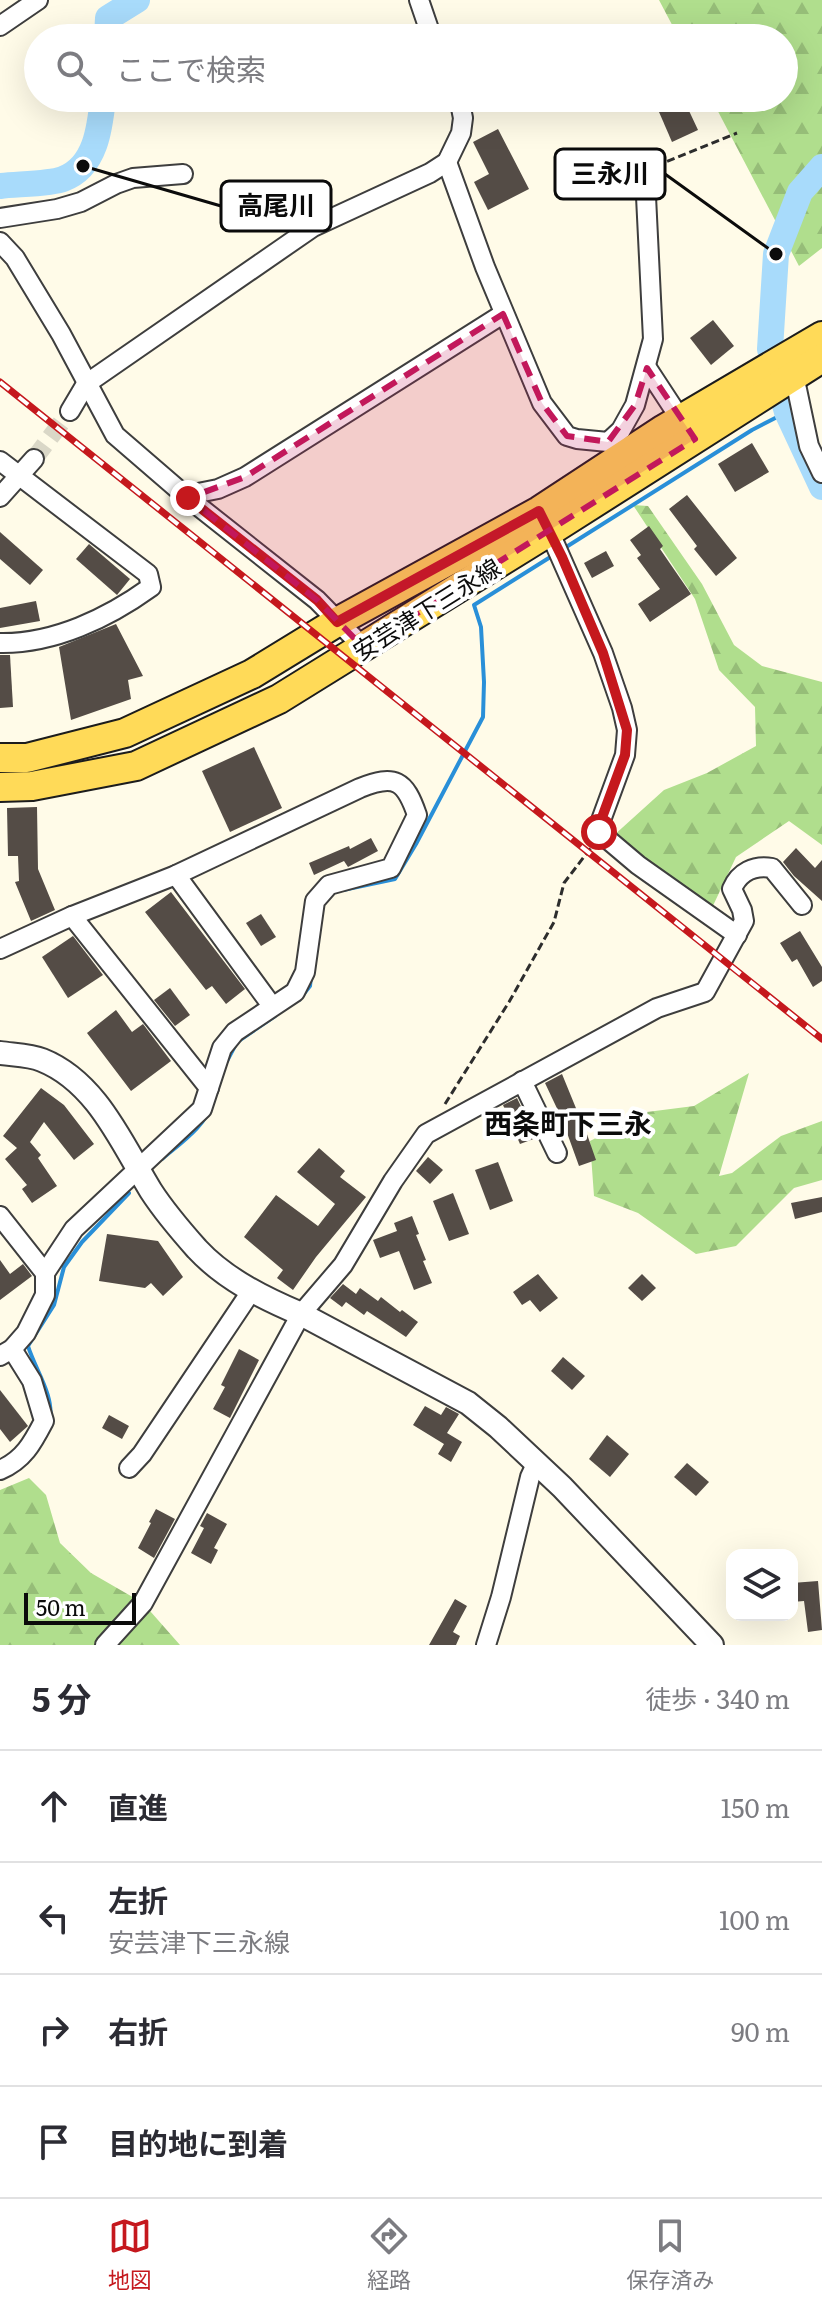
<!DOCTYPE html>
<html lang="ja">
<head>
<meta charset="utf-8">
<style>
  :root { --surface:#fff; --page:#f2f2f3; --text:#2b2b33; --muted:#7c7c81; --line:#e1e1e2; --accent:#c5181d }
  body { margin:0; font-family:Literata,"Noto Sans JP",serif; background:var(--page); color:var(--text) }
  .controls { position:absolute; right:24px; bottom:24px; display:grid; overflow:hidden; border-radius:16px; box-shadow:0 8px 32px #0002 }
  .controls button { width:72px; height:72px; display:grid; place-items:center; padding:0; border:0; border-bottom:2px solid var(--line); background:var(--surface); color:var(--text); font:40px sans-serif }
  .scale { position:absolute; left:24px; bottom:20px; width:112px; box-sizing:border-box; padding-left:8px; border:4px solid #0b0b0b; border-top:0; font-size:22px; line-height:28px; white-space:nowrap; color:#0b0b0b; -webkit-text-stroke:6px #fff; paint-order:stroke }
  .stop { position:absolute; width:24px; height:24px; margin:-18px; border:6px solid #c5181d; border-radius:50%; background:#fff }
  .stop.end { background:#c5181d; border-color:#fff; box-shadow:0 2px 8px #0008 }
  .list { margin:0; padding:0; list-style:none }
  h2 { display:flex; justify-content:space-between; align-items:center; height:104px; margin:0; padding:0 32px; font-size:34px }
  h2 small { font-size:26px; font-weight:400; color:var(--muted) }
  .list li { display:grid; grid-template-columns:52px 1fr auto; gap:24px; align-items:center; box-sizing:border-box; height:112px; padding:0 32px; border-top:2px solid var(--line) }
  .list b { display:block; font-size:30px; white-space:nowrap }
  .list p { margin:0; font-size:26px; white-space:nowrap; color:var(--muted) }
  .list em { font-size:26px; font-style:normal; color:var(--muted) }
  .icon { flex:none; width:44px; height:44px; fill:none; stroke:currentColor; stroke-width:2; stroke-linecap:round; stroke-linejoin:round }
  .map { position:relative; flex:none; width:822px; height:1645px; overflow:hidden }
  .search { position:absolute; background:var(--surface); box-shadow:0 8px 32px #0002; left:24px; right:24px; top:24px; height:88px; display:flex; align-items:center; gap:20px; box-sizing:border-box; padding:0 28px; border-radius:44px; color:var(--muted); font-size:30px }
  .sheet { height:552px; background:var(--surface) }
  nav { display:flex; justify-content:space-around; align-items:center; box-sizing:border-box; height:112px; border-top:2px solid var(--line); background:var(--surface); font-size:22px; color:var(--muted) }
  nav a { display:grid; justify-items:center; gap:4px }
  nav .on { color:var(--accent) }
  .map>svg:first-child { display:block }
</style>
</head>
<body>
<div class="map">
<svg width="822" height="1645" viewBox="0 0 822 1645">
  <defs>
    <pattern id="forest-firs" width="22" height="20" patternUnits="userSpaceOnUse" patternTransform="scale(2)"><rect width="22" height="20" fill="#b0de8d"/><path d="M5 1l3.5 6h-7zM16 11l3.5 6h-7z" fill="#96bd78"/></pattern>
  </defs>
  <rect width="100%" height="100%" fill="#fffbe8"/>
  <g fill="url(#forest-firs)">
    <path d="M659,0h163v248l-23,18 -88,-168h73v-60h-105z"/>
    <path d="M633,505l15,1 54,78 32,61 28,21 60,16v163l-33,-24 -53,36 -26,55 -98,-75 52,-47 43,-17 49,-27 -1,-39 -36,-37 -24,-71z"/>
    <path d="M749,1073l-30,103 13,-3 49,-37 41,-15v59l-28,8 -58,58 -40,8 -58,-41 -44,-17 -4,-55 57,-29 47,-6z"/>
    <path d="M29,1478l17,17 14,48 31,30 52,30 37,42h-180v-155z"/>
  </g>
  <g fill="none" stroke-linecap="round" stroke-linejoin="round">
    <g stroke="#298fd8" stroke-width="4">
      <path d="M563,549l189,-119 35,-18"/>
      <path d="M343,890l52,-11 21,-35 67,-127 1,-35 -3,-55 -7,-22 78,-49"/>
      <path d="M299,1000l11,-14 1,-9"/>
      <path d="M227,1061l10,-19 38,-26"/>
      <path d="M162,1159c20,-17 44,-33 52,-59"/>
      <path d="M50,1419c4,-24 -15,-50 -22,-73l26,-41 10,-38 18,-25 47,-49"/>
    </g>
    <g stroke="#a8dbfb" stroke-width="26">
      <path d="M107,38l1,-20 29,-18"/>
      <path d="M822,167l-22,25 -24,62 -6,95 17,63 35,75"/>
      <path d="M0,186c15,-2 51,-2 63,-7 33,-12 37,-52 40,-81"/>
    </g>
  </g>
  <g fill="#544c46">
    <path d="M672,98h11l15,32 -26,12 -16,-37z"/>
    <path d="M498,129l31,60 -41,21 -14,-28 15,-8 -16,-32z"/>
    <path d="M713,320l21,26 -23,19 -21,-27z"/>
    <path d="M752,443l17,29 -34,20 -17,-28z"/>
    <path d="M687,495l50,63 -21,18 -22,-27 3,-3 -28,-37z"/>
    <path d="M649,526l14,20 -3,3 31,45 -41,28 -12,-18 22,-15 -23,-31 4,-3 -11,-15z"/>
    <path d="M0,532l43,38 -13,15 -30,-26z"/>
    <path d="M89,544l41,35 -13,16 -41,-36z"/>
    <path d="M606,551l8,15 -22,12 -8,-15z"/>
    <path d="M36,601l4,20 -40,7v-20z"/>
    <path d="M116,624l27,52 -15,4 3,19 -60,21 -12,-73z"/>
    <path d="M0,655h10l3,52 -13,1z"/>
    <path d="M254,747l28,61 -52,24 -28,-61z"/>
    <path d="M37,807l1,62 17,41 -24,11 -16,-39 4,-1 -1,-25h-10l-1,-48z"/>
    <path d="M371,838l7,13 -30,16 -4,-6 -30,14 -5,-12 40,-17 1,3z"/>
    <path d="M796,848l19,20 7,-8v41l-28,-25 -11,-14z"/>
    <path d="M171,892l74,97 -19,15 -14,-18 -6,4 -61,-78z"/>
    <path d="M261,914l15,23 -15,9 -15,-23z"/>
    <path d="M800,931l22,36v14l-9,6 -16,-28 -5,3 -12,-19z"/>
    <path d="M73,936l30,39 -35,23 -26,-41z"/>
    <path d="M170,988l20,27 -15,11 -21,-26z"/>
    <path d="M116,1010l16,22 11,-8 28,37 -40,30 -44,-58z"/>
    <path d="M562,1074l18,44 1,-1 15,43 -17,6 -17,-47 -17,-36z"/>
    <path d="M41,1088l23,17 30,39 -20,16 -30,-38 -14,20 11,13 -3,3 19,28 -25,17 -10,-14 5,-4 -22,-26 12,-11 -14,-12z"/>
    <path d="M517,1098l19,40 -16,6 -17,-39z"/>
    <path d="M319,1148l26,23 -5,6 26,20 -50,60 -23,33 -16,-12 6,-8 -39,-33 32,-42 42,31 17,-22 -38,-32z"/>
    <path d="M428,1157l15,13 -13,14 -14,-13z"/>
    <path d="M498,1162l15,39 -23,9 -15,-40z"/>
    <path d="M453,1193l16,41 -20,7 -16,-40z"/>
    <path d="M822,1197v15l-27,7 -4,-16z"/>
    <path d="M412,1216l7,18 -3,1 10,25 -3,1 9,22 -18,7 -15,-39 -19,7 -7,-18 24,-9 -3,-8z"/>
    <path d="M107,1234l51,7 25,36 -20,19 -12,-13 -6,5 -46,-7z"/>
    <path d="M0,1260l10,14 13,-10 9,12 -32,24z"/>
    <path d="M538,1274l20,24 -18,14 -10,-12 -8,5 -9,-13z"/>
    <path d="M642,1274l14,14 -14,13 -14,-13z"/>
    <path d="M343,1284l13,10 4,-6 18,13 3,-4 19,15 2,-2 16,12 -12,15 -39,-26 -3,4 -18,-13 -4,5 -12,-9z"/>
    <path d="M239,1349l20,11 -29,58 -17,-9 12,-22 -4,-2z"/>
    <path d="M563,1357l22,19 -13,14 -21,-19z"/>
    <path d="M0,1390l28,36 -18,16 -10,-13z"/>
    <path d="M425,1406l16,9 5,-8 13,7 -12,19 15,9 -11,20 -13,-8 6,-10 -31,-19z"/>
    <path d="M109,1415l20,11 -7,13 -20,-11z"/>
    <path d="M607,1435l22,19 -19,23 -21,-18z"/>
    <path d="M687,1463l22,19 -13,14 -22,-19z"/>
    <path d="M156,1509l19,10 -21,39 -16,-10 13,-25 -2,-1z"/>
    <path d="M207,1513l20,11 -13,24 4,2 -7,14 -20,-11 13,-25 -4,-2z"/>
    <path d="M818,1581l4,49 -14,2 -4,-31 -12,1v-19z"/>
    <path d="M455,1599l12,7 -14,26 7,4 -4,9h-27z"/>
  </g>
  <g fill="none" stroke-linecap="round" stroke-linejoin="round">
    <path stroke="#dad7c7" stroke-width="18" stroke-dasharray="18 9" stroke-linecap="butt" d="M34,459l36,-48"/>
    <defs>
      <g id="minor">
        <path d="M419,0l13,38"/>
        <path d="M0,26l38,-26"/>
        <path d="M447,162l38,105 57,136 25,33 10,3 31,3 13,-12 14,-25 18,-66 -8,-163"/>
        <path d="M0,218l57,-9 24,-7 35,-18 17,-6 50,-4"/>
        <path d="M0,242l15,16 46,76 54,101 73,63 129,102 46,47"/>
        <path d="M647,368l38,58"/>
        <path d="M794,375l15,71 13,27"/>
        <path d="M70,411l16,-27 227,-157 117,-54 17,-11 14,-29 2,-15 -4,-20"/>
        <path d="M0,461l148,113 3,13c-43,31 -97,57 -151,56"/>
        <path d="M0,497l34,-38"/>
        <path d="M188,498l5,-4 25,-5 27,-12 258,-163"/>
        <path d="M546,524l57,129 19,55 5,22 -2,25 -25,68 -1,9 39,33 99,70"/>
        <path d="M176,875l96,131"/>
        <path d="M72,916l137,172"/>
        <path d="M0,949l72,-33 104,-41 184,-87c35,-14 45,-8 57,27l-26,53 -62,17 -14,16 -10,71 -10,20 -60,40 -13,16 -20,61 -128,120 -29,44v22l-19,38 -14,16 -12,7"/>
        <path d="M522,1081l35,72"/>
        <path d="M0,1216l45,57"/>
        <path d="M129,1468l13,-14 110,-164"/>
        <path d="M0,1470c24,-10 33,-28 44,-49l-12,-40 -20,-32"/>
        <path d="M105,1645l38,-42 158,-289 42,-49 50,-84 33,-47 231,-126 48,-16 39,-71 -2,-11 -10,-21c7,-17 22,-24 40,-21l30,37"/>
        <path d="M486,1645l15,-48 29,-120 7,-15"/>
      </g>
      <path id="tertiary" d="M0,1053c14,2 30,2 42,7 55,22 80,84 109,131 13,20 30,40 46,58 28,30 66,49 104,65l167,89 30,24 64,60 150,158"/>
      <g id="primary">
        <path d="M0,758h27l98,-25 127,-59 85,-52 202,-111 125,-82 158,-93"/>
        <path d="M0,787l32,-1 104,-20 143,-67 271,-168 272,-173"/>
      </g>
    </defs>
    <use href="#minor" stroke="#3e3e3e" stroke-width="22"/>
    <use href="#tertiary" stroke="#3e3e3e" stroke-width="26"/>
    <use href="#primary" stroke="#1c1c1c" stroke-width="32"/>
    <g stroke="#2d2d2d" stroke-width="3" stroke-dasharray="8 4" stroke-linecap="butt">
      <path d="M656,166l81,-33"/>
      <path d="M445,1104l64,-102 45,-80 10,-39 29,-38"/>
    </g>
    <use href="#minor" stroke="#fff" stroke-width="18"/>
    <use href="#tertiary" stroke="#fff" stroke-width="22"/>
    <use href="#primary" stroke="#ffda58" stroke-width="28"/>
    <defs>
      <path id="rail" d="M0,382l822,657"/>
    </defs>
    <use href="#rail" stroke="#c5181d" stroke-width="7"/>
    <use href="#rail" stroke="#fff" stroke-width="4" stroke-dasharray="12" stroke-linecap="butt"/>
  </g>
  <g fill="none" stroke-linecap="round" stroke-linejoin="round">
    <path stroke="#c5181d" stroke-width="10" d="M188,498l129,102 20,22 202,-111 23,46 41,96 24,77 -2,25 -25,68 -1,9"/>
  </g>
  <path fill="#c2185b" fill-opacity="0.2" stroke="#c2185b" stroke-width="6" stroke-dasharray="16 10" stroke-linejoin="round" d="M503,314l39,89 25,33 41,6 27,-37 12,-37 48,71 -332,208 -46,-47 -129,-102 57,-21z"/>
  <g text-anchor="middle" dominant-baseline="central" stroke-width="8" stroke-linejoin="round" paint-order="stroke">
    <g font-size="24" fill="#0b0b0b" stroke="#fff">
      <text transform="translate(426 608) rotate(-32)">安芸津下三永線</text>
    </g>
    <g font-size="28" font-weight="bold" fill="#0b0b0b" stroke="#fff">
      <text x="568" y="1122">西条町下三永</text>
    </g>
  </g>
  <path fill="none" stroke="#0b0b0b" stroke-width="3" d="M776 254L665 174M83 166L221 206"/>
  <g fill="#0b0b0b" stroke="#fff" stroke-width="3">
    <circle cx="776" cy="254" r="8"/>
    <circle cx="83" cy="166" r="8"/>
  </g>
  <g fill="#fff" stroke="#0b0b0b" stroke-width="3">
    <rect x="555" y="149" width="110" height="50" rx="8"/>
    <rect x="221" y="181" width="110" height="50" rx="8"/>
  </g>
  <g font-size="26" text-anchor="middle" font-weight="bold" fill="#0b0b0b">
    <text x="610" y="183">三永川</text>
    <text x="276" y="215">高尾川</text>
  </g>
</svg>
<div class="controls">
<button><svg class="icon" aria-label="layers" viewBox="0 0 24 24"><path d="M12 4l9 5-9 5-9-5zM3 14l9 5 9-5"/></svg></button>
</div>
<div class="scale">50 m</div>
<div class="stop" style="left:599px;top:832px"></div>
<div class="stop end" style="left:188px;top:498px"></div>
<div class="search"><svg class="icon" aria-label="search" viewBox="0 0 24 24"><circle cx="10" cy="10" r="6"/><path d="M15 15l6 6"/></svg>ここで検索</div>
</div>
<section class="sheet">
<h2>5 分<small>徒歩 · 340 m</small></h2>
<ul class="list">
<li><svg class="icon" aria-label="ahead" viewBox="0 0 24 24"><path d="M12 20V5M6 11l6-6 6 6"/></svg><div><b>直進</b></div><em>150 m</em></li>
<li><svg class="icon" aria-label="left" viewBox="0 0 24 24"><path d="M17 20v-9H6M10 6l-5 5 5 5"/></svg><div><b>左折</b><p>安芸津下三永線</p></div><em>100 m</em></li>
<li><svg class="icon" aria-label="right" viewBox="0 0 24 24"><path d="M7 20v-9h11M14 6l5 5-5 5"/></svg><div><b>右折</b></div><em>90 m</em></li>
<li><svg class="icon" aria-label="arrive" viewBox="0 0 24 24"><path d="M6 21V4h12l-3 4 3 4H6"/></svg><div><b>目的地に到着</b></div></li>
</ul>
</section>
<nav>
<a class="on"><svg class="icon" aria-label="map" viewBox="0 0 24 24"><path d="M3 6l6-2 6 2 6-2v14l-6 2-6-2-6 2zM9 4v14M15 6v14"/></svg>地図</a>
<a><svg class="icon" aria-label="directions" viewBox="0 0 24 24"><path d="M12 3l9 9-9 9-9-9zM9 14v-3h6M13 9l2 2-2 2"/></svg>経路</a>
<a><svg class="icon" aria-label="saved" viewBox="0 0 24 24"><path d="M7 4h10v16l-5-4-5 4z"/></svg>保存済み</a>
</nav>
</body>
</html>
